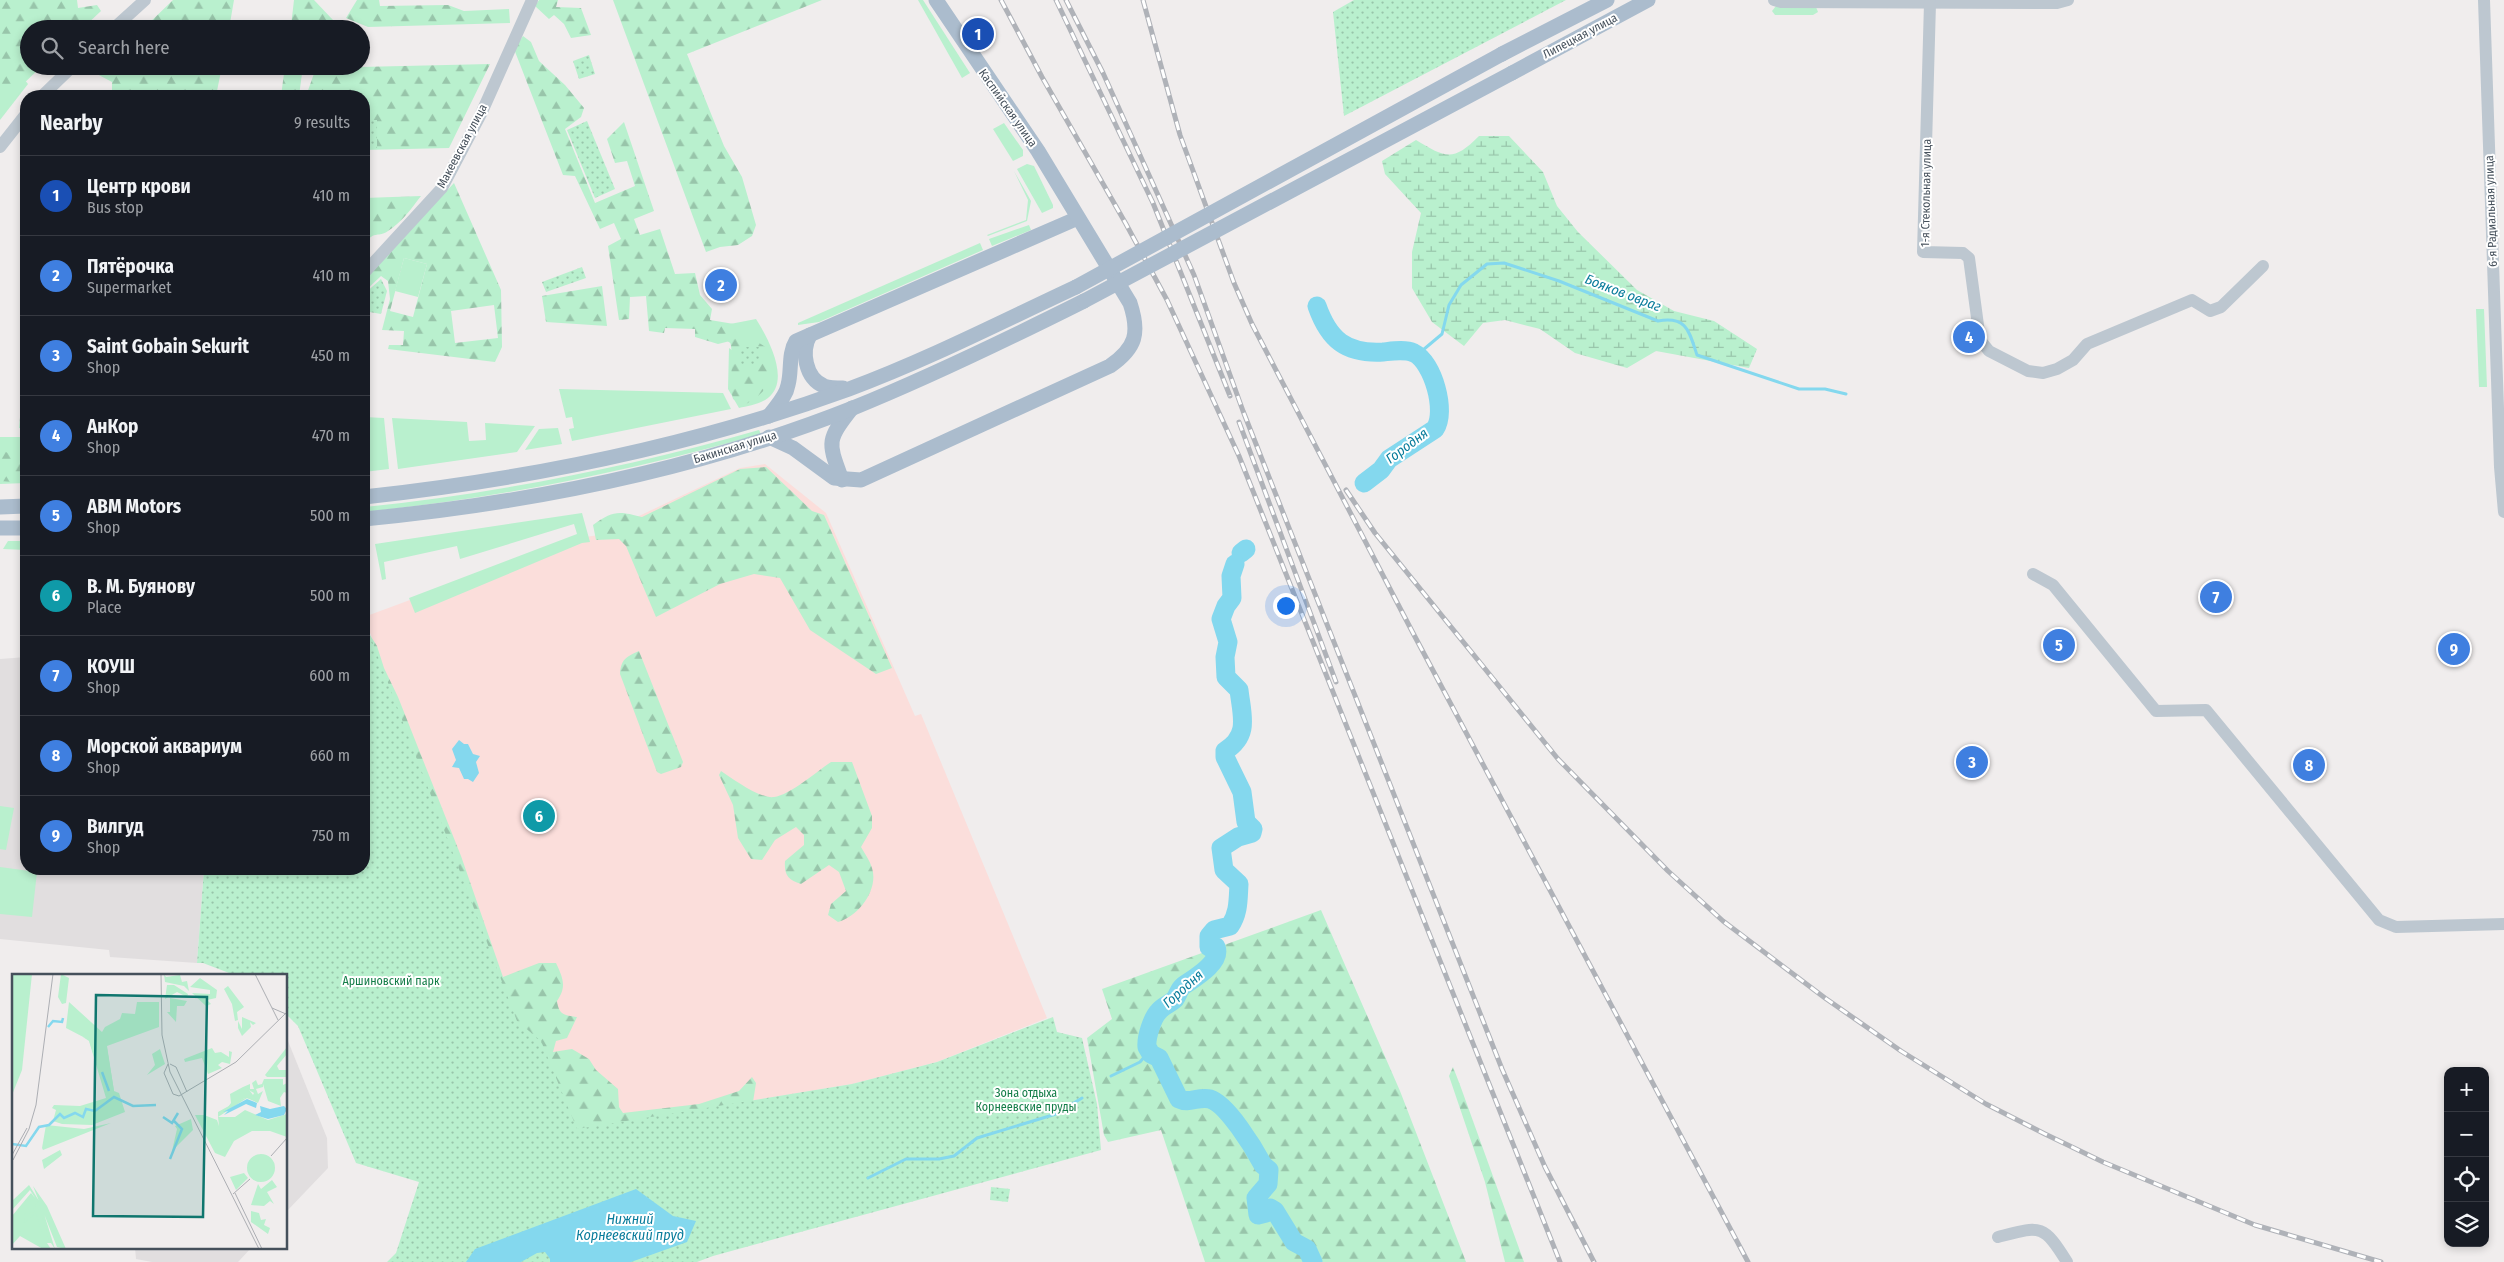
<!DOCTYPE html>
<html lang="en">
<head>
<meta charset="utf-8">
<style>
  :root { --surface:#171b24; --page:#20242c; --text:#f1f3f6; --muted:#9ea1a6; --line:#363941; --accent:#0b8043 }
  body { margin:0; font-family:"Fira Sans Condensed",sans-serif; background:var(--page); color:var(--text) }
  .controls { position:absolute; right:15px; bottom:15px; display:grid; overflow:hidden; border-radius:10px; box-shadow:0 2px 8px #0003 }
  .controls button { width:45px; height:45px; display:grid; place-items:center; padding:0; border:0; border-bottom:1px solid var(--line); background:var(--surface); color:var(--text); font:25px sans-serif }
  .you { position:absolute; left:1285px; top:605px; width:18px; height:18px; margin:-12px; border:4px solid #fff; border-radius:50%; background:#1a73e8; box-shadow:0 0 0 8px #1a73e833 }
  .badge { display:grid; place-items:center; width:32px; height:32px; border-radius:50%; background:var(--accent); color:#fff; font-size:16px; font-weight:700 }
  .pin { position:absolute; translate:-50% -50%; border:2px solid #fff; box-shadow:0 1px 5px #0006 }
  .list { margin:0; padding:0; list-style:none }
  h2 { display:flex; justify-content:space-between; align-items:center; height:65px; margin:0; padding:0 20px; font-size:21px }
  h2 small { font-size:16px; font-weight:400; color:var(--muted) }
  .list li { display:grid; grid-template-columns:32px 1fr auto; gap:15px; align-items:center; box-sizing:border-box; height:80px; padding:0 20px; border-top:1px solid var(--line) }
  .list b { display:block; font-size:19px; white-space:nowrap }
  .list p { margin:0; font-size:16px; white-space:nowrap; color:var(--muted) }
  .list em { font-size:16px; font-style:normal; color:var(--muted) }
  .icon { flex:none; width:28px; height:28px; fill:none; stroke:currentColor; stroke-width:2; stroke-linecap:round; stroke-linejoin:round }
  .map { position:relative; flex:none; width:2504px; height:1262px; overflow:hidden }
  .search { position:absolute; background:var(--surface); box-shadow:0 2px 8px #0003; left:20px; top:20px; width:350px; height:55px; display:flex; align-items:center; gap:12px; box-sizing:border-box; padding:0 18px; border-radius:28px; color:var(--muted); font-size:19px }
  .panel { position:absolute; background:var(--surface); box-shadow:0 2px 8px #0003; left:20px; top:90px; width:350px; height:785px; border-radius:20px }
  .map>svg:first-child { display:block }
</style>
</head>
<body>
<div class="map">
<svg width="2504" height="1262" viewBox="0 0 2504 1262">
  <defs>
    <pattern id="forest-firs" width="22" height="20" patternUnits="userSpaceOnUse" patternTransform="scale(1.25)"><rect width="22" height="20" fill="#b9f0ce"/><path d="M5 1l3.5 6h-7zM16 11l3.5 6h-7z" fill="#98c5aa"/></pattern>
    <pattern id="wetland-marsh" width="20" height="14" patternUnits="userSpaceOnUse" patternTransform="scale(1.25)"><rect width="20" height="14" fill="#b9f0ce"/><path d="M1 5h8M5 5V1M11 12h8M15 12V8" fill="none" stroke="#98c5aa"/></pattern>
    <pattern id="park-dots" width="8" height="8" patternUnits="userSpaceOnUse" patternTransform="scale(1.25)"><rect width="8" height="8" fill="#b9f0ce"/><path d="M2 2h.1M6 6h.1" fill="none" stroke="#98c5aa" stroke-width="1.8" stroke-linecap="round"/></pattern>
  </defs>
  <rect width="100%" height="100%" fill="#f0eded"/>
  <g fill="#e1dedf">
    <path d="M26,657v212h178l-7,94 -87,-6 -1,-7 -109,-11v-280z"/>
    <path d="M286,1036l41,102 1,30 -42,44z"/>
    <path d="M135,1248h116l-13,14h-86l-16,-3z"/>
  </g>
  <path fill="#fbdedb" d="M765,464l61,49 89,203 6,-2 126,304 -110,44 -85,22 -275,46 -60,-109 -153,-404 214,-79 21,-3 141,-67z"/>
  <g fill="#b9f0ce">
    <path d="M918,0h5l47,73 -8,5z"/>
    <path d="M1776,6l40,1 2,5 -5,3h-38l-3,-4z"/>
    <path d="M0,50l28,34 -28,36z"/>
    <path d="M1004,123l19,27v6l-10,5 -20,-32z"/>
    <path d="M1027,164l7,2 19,39v3l-11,5 -25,-44z"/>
    <path d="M1014,171l17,30 -4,20 -39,15 -1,-1 39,-15 2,-20z"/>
    <path d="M1029,225l2,5 -39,16 -3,-7z"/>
    <path d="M980,243l3,7 -164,72 -21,3v-2z"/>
    <path d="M404,258l23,6 -9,33 -23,-6z"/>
    <path d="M2476,309h8l3,78h-8z"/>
    <path d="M756,319c12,19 35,61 12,79 -8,6 -20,8 -29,10l-11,-19 1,-41 11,8v-6l-14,-10 -1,-15z"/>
    <path d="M559,389l164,4 8,16 -159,32 -3,-12 5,-1 -2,-11 -6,1z"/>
    <path d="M364,417l20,1 5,51 -25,3z"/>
    <path d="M392,418l75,4 2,19 17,-1 -1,-17 50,3 -18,26 -119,17z"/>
    <path d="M558,428l4,16 -37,6 14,-21z"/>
    <path d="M759,430l2,4c-131,37 -261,64 -396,78v-5c134,-14 264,-40 394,-77z"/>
    <path d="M0,437h26v46l-26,1z"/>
    <path d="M582,513l8,29 -8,1 -167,70 -6,-15 168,-64 -3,-10 -114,35 -3,-13 -73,16 2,17 -4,1 -7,-36z"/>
    <path d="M8,541h18v9l-23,-1z"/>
    <path d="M0,806l14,2 -8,42 -6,-1z"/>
    <path d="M0,867l37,5 -5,45 -32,-3z"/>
  </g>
  <g fill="url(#forest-firs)" fill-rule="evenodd">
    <path d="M0,0h77l1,8 19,-3 4,6 -19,18h-53v37h13l-23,22 -17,3 -2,6z"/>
    <path d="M173,0h61l-5,29h-12l-1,-2 -73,2z"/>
    <path d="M294,0h20l19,20 -6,9h-32l-4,-3z"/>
    <path d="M357,0h22l1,6 68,-1 16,6 45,-2 1,14 -142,4 -22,-9z"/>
    <path d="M539,0h19l-2,7 25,1 10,27 -20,3 -7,-14 -10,-9 -5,4 -14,-13z"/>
    <path d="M613,0h209l-135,54 37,92 18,31 14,48 -4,11 -14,9 -18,2 -14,5z"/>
    <path d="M523,36l8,6 8,19 26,24 19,23 -3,9 -16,12 30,74 40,-17 -8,-25 -12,2 -8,-24 17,-17 30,89 -20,8 6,16 20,-6 15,45 20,-1 5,22 12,14 -2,11 36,6 -9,11 2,3 17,1 11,7c9,31 4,41 -24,58l-10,-7c-5,-22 2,-37 -3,-58l-12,3 -23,-7v-8l-30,-1 -1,5 -15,-2 -3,-35 -16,1 -1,22 -10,1 -11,-74 13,-7 -7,-16 -14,6 -25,-53 -12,-1 -49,-126z"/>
    <path d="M490,64l-41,84 -85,2v-2h13v-28h-13v-24h-58l10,-28z"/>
    <path d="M102,66h76l1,4h38v-4h5l-6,30h-104v-14l-17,-9z"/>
    <path d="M285,66h18l-4,30h-18z"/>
    <path d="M454,183l47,107 1,57 -7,15 -107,-13 1,-4h14l1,-14 -22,-1 8,-31 -2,-18 -7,-5 -17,16v-12zM404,258l23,6 -14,53 -23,-6zM494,305l4,33 -43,5 -4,-32z"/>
    <path d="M421,196c-10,13 -19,26 -33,35 -10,7 -12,-1 -24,12v-45z"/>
    <path d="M602,286l5,40 -61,-4 -4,-26z"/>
    <path d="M26,355v74l-7,-1z"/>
    <path d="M0,445l6,7 20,11v20l-26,-2z"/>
    <path d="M766,467l46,44 12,4 68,153 -16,6 -66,-44 -30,-52 -26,-4 -34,10 -64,33 -30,-71 -7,-7 -23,1 -3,-15c20,-15 26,-14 49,-8l98,-48z"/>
    <path d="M368,632l9,14 7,22 14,29 63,159 42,121 36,-14h17c7,15 11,24 1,38 2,14 7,14 20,16l-10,21 -11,3 -3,11 19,-3 17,10 7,11 22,19 1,18 4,6 76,-9 40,-13 13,-14 4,6 -3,19 -174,30 -223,-169c-36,5 -94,22 -128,9l-24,-103h160z"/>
    <path d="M639,651l44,111 -2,5 -20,7 -4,-2 -37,-98c1,-15 6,-17 19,-23z"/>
    <path d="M831,762h21l20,54v12l-11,19c4,7 9,14 11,21 7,22 -14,49 -34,54l-10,-7 3,-11 15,-13 -7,-19 -10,-7 -28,19c-13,-4 -17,-9 -16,-23l19,-16v-10l-8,-8 -21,13 -13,20 -11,-1 -13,-21 -5,-33 -14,-30 2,-4c12,8 39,28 53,26 16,-2 42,-25 57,-35z"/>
    <path d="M1321,910l79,181 66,171h-261l-44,-132 -53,12 -4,-7 -17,-97 25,-19 -10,-30z"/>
    <path d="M1453,1067l7,18 64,177h-19l-20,-80 -36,-106z"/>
  </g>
  <path fill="url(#wetland-marsh)" d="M1479,136h30l34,36 14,34 21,26 59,58 37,21 40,10 43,28 -8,19 -93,-17 -29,17 -52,-15 -35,-24 -35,-9 -22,3 -19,23 -32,-24 -20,-34v-36l9,-39 -36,-39 -3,-13 34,-21c30,18 37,22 63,-4z"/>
  <g fill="url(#park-dots)">
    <path d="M1354,0h212l-222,116 -11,-104z"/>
    <path d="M589,55l6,19 -16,5 -6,-18z"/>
    <rect x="364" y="120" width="13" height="28"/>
    <path d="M587,121l28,68 -20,9 -28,-68z"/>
    <path d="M582,267l4,11 -40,14 -4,-10z"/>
    <path d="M381,279l6,12 -6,23 -17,-3v-17z"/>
    <rect x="740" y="347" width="19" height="17"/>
    <path d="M364,620l153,401 24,20 36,88 275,-45 85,-22 116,-45 4,15 25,6 15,66 4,46 -388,106 -16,6h-310l9,-9 23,-71 -63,-19 -58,-137 -12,-12v-38h-49l-34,-13h-6l7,-94h160z"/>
    <path d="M991,1187l19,2 -2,13 -18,-2z"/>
  </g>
  <g fill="#84d8ee">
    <path d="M459,740l5,4h4l5,10 7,2 -4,6 3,11 -6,9 -5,-3h-4l-5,-11 -7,-1 4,-7 -4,-11z"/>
    <path d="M636,1189l37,27 23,5 -9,21 -56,20h-81v-3l-5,-7 -8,1 -16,9h-55l9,-13z"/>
  </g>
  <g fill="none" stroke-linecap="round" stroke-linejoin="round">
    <g stroke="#84d8ee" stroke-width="3">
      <path d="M1417,355l25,-21 7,-29 12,-20 26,-21 17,-1 55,18 99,40c29,-5 31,10 39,34l102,34h26l21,5"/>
      <path d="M1111,1076l29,-14 6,-7 5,-1"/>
      <path d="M868,1178l38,-19h33l15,-3 23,-18 79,-24 26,-16"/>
    </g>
    <g stroke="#84d8ee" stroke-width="19">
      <path d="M1317,306c12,34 29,48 66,46 10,-1 22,-3 31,1 19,9 33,59 21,76l-46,30 -8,11 -17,13"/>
      <path d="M1241,553l5,-4"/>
      <path d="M1235,564l-4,12 1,22 -6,8 -5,13 7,23 -3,15 1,20 13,13c3,26 11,45 -14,61v6l17,35 4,30 7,7 -1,4 -14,4 -17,11 3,22 15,14c-1,15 0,29 -9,42l-16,4 -5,6v11h7c6,16 -23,32 -33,39 -4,3 -5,9 -8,13 -5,5 -12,7 -16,12 -7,7 -13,27 -12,36l4,7 8,4 20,41c10,5 20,-3 31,0 17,5 44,49 53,66l6,5 -1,14 -12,14 2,17 8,-2 4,-5 5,3 19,31 13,7 6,13"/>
    </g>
    <g stroke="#bdc7d0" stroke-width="12">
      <path d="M1774,0l7,2 276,1 11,-3"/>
      <path d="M2484,0l16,467 4,45"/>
      <path d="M1930,3l-7,249 40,1 6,5 11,82 9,11 39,20 15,2 14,-4 16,-9 14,-16 105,-44 18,11 11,-4 42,-41"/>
      <path d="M113,29l32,-29"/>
      <path d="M42,96l31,-30"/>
      <path d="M0,147l26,-33"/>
      <path d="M364,273l78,-85 39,-74 51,-114"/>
      <path d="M2033,574l20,11 103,126 50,-1 173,210 17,7 108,-3"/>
      <path d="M1998,1237c42,-11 45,-14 69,25"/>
    </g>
    <g stroke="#abbccd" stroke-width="15">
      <path d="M1502,54l105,-54"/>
      <path d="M1512,73l136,-73"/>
      <path d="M810,335c-9,16 -5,43 14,51 6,2 13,2 19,2"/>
      <path d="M769,416c7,-10 17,-19 19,-31 4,-14 0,-31 8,-44l282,-123"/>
      <path d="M769,437l24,11 41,30 27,2 249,-114c26,-18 30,-33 20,-63l-92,-152 -102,-151"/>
      <path d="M842,480c-14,-38 -16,-39 10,-72"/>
      <path d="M364,497c165,-18 329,-51 485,-108 78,-29 152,-67 227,-102"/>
      <path d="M0,507l26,-1"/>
      <path d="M364,519c166,-16 333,-49 489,-111 79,-32 155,-69 231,-107"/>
      <path d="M0,528h26"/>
    </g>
    <defs>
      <g id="rail">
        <path d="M1001,0l41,77 84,147 41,76 72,156 321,806"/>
        <path d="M1056,0l97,203 77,193"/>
        <path d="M1066,0l37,73 91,202 49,136 259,658 43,98 49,95"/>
        <path d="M1143,0l37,135 54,148 18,41 161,309 335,629"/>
        <path d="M1239,422l97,260"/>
        <path d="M1346,490l29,43 183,226 110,112 55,50 102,77 76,53 85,53 59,30 58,28 152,63 126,37"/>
      </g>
    </defs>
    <use href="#rail" stroke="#afb2b8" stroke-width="5"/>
    <use href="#rail" stroke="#fff" stroke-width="3" stroke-dasharray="9" stroke-linecap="butt"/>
    <g stroke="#abbccd" stroke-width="15">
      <path d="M1076,287l426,-233"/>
      <path d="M1084,301l428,-228"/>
    </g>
  </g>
  <g text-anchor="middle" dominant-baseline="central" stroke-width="4" stroke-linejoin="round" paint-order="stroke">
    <g font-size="12" fill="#45505b" stroke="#fff">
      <text transform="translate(1580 36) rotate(-28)">Липецкая улица</text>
      <text transform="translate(1008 108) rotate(55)">Каспийская улица</text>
      <text transform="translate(462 146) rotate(-62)">Макеевская улица</text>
      <text transform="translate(1926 193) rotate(-89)">1-я Стекольная улица</text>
      <text transform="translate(2491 211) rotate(-92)">6-я Радиальная улица</text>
      <text transform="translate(735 447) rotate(-17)">Бакинская улица</text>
    </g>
    <g font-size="12" fill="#147d48" stroke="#fff">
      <text x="391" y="981">Аршиновский парк</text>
      <text x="1026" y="1093">Зона отдыха<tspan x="1026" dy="14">Корнеевские пруды</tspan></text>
    </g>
    <g font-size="14" font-style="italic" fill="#097c9b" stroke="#fff">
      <text transform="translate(1623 293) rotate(21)">Бояков овраг</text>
      <text transform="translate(1407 446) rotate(-37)">Городня</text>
      <text transform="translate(1183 989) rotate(-42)">Городня</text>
      <text x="630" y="1219">Нижний<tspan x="630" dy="16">Корнеевский пруд</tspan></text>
    </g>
  </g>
  <g transform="translate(12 974)">
    <rect width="275" height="275" fill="#f0eded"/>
    <path d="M152,0l2,3 14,-2 2,7 5,-1 2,10 -5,-5 -19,-4zM275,73v7l-10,12 2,4h8v7h-20l-2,-2zM252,105h19v6l4,-2v10l-3,-1 -4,6 1,8 -13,-5 -5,-17v3l-7,2 2,5 5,-3 -5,12 -11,-5 -29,19v-5l18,-10 9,-4 7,-1 2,-4 -11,-6 7,-3v5h4l-2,-6 4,-3 2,5 4,-1zM235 194a14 14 0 1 1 28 0a14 14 0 1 1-28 0ZM232,199l4,5 -12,12 -6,-13zM17,211l12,19 14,45 -4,-6h-4l4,6h-8l-23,-13 -8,9v-29l19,-23 4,5 -5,-8 -18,20v-9zM21,212l14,20 19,43 -9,-2z" fill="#b9f0ce"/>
    <path d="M49,0l8,4 -3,25 -4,1 -4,-7zM188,4l17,12 -1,8 -9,2 4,4 -5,2 -14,-13 18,1v-4l-20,-3zM155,11h7l14,9 -1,3 -10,-5 -12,7zM216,12l16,21 -7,5 1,8 -3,1 -3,-17 -8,-15zM158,24l17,3 -3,5h-7l-1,16 -9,-10h3zM230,43l14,6 -3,2 -3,-3 1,5 -9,9 -4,-8v-7l4,8zM71,63l23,5 8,49 5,2 6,19 -33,13 -30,-1 -9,-3 3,-11 -4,-2 2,-3 26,1 26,-8 -17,-57zM200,74l3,5 6,-1 8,5v-6l3,1 -2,12 -8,-2 -4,3 4,3 -14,6 -6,-16 -17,4 -1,-3zM148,75l5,15 -18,11 8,-10 -3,-11zM231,113h4l9,12 -11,-1 -17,9 3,-4 -1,-9zM99,149l-68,27 -1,-2 4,-23 38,4zM48,176l2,5 -18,14 -2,-9zM260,206l5,7 -10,5 7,12 -4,-3 -6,5 -13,-1 7,-21 3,5zM26,227l2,8 9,31 -7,-7 -6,-20 -12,10 -3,9 -5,-1 9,-11 -1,-6 12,-2 -3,-2zM239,237l8,2 2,7 5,-1 -2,6 6,3 -2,6 -17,-12z" fill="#b9f0ce"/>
    <path d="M179,145l2,11 -21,21 5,-22 -2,-3z" fill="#b9f0ce"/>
    <path d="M0,0h20l-10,96 -10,25z" fill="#b9f0ce"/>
    <path d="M57,28l33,30 3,-5 15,-8 2,-6 13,1 2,-12h22v25l-52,19 7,45 -9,1 -16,-52 -23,-12zM233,136l23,10 19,-6v23l-17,-6h-18l-18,10 -9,16 -10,-4 -20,-38h9l13,5 2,6 -1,-9h17z" fill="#b9f0ce"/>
    <path d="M235,125l10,4 -1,5 -10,-4 -22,11 4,-4 -5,1zM248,132l10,3 14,-3 3,3 -3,6 -16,4 -13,-4 6,-3z" fill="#84d8ee"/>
    <path fill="none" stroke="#84d8ee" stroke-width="2.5" d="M36,53l5,-6 9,1 1,-4M90,98l7,19M151,143l9,6 6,-10M0,170l14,2 13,-19 10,-2 11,-11 4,4 11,-5 8,4 3,-8 9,2 19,-14 19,9 23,-1M158,185l12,-30 -8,-8"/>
    <path fill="none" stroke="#acaeb3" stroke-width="1" d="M149,0l1,61 8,37 89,177M243,0l23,46M260,34l14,6M156,90l-4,9 9,21 6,2 57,-34 51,-50M158,90l6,3 11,25M0,181l15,-27M259,182l16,-18M1,186l16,-31 7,-24 17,-131M223,219l27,56M221,220l17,-15"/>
    <path fill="#0f766e" fill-opacity="0.15" stroke="#0f766e" stroke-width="2.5" d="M84,21l111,2 -4,220 -110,-1z"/>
    <rect width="275" height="275" fill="none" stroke="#45505b" stroke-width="2.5"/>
  </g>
</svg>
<div class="controls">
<button>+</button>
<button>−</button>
<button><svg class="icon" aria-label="locate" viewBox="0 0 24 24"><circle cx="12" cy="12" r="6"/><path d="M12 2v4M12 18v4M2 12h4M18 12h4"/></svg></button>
<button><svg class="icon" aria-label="layers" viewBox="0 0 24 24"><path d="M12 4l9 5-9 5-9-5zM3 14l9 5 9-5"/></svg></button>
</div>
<div class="you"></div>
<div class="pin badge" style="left:978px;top:34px;background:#1a4fb4">1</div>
<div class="pin badge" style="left:721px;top:285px;background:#3f7fe0">2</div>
<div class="pin badge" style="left:1972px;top:762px;background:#3f7fe0">3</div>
<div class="pin badge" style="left:1969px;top:337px;background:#3f7fe0">4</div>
<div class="pin badge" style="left:2059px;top:645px;background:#3f7fe0">5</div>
<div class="pin badge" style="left:539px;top:816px;background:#0f9aa8">6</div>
<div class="pin badge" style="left:2216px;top:597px;background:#3f7fe0">7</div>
<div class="pin badge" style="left:2309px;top:765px;background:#3f7fe0">8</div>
<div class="pin badge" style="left:2454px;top:649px;background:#3f7fe0">9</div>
<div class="search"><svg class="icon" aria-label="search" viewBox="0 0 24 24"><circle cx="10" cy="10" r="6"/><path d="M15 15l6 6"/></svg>Search here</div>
<section class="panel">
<h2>Nearby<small>9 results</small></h2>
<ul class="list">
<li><span class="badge" style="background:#1a4fb4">1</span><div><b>Центр крови</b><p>Bus stop</p></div><em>410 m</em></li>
<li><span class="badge" style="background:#3f7fe0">2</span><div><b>Пятёрочка</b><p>Supermarket</p></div><em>410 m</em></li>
<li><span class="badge" style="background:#3f7fe0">3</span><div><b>Saint Gobain Sekurit</b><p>Shop</p></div><em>450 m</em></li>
<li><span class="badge" style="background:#3f7fe0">4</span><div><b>АнКор</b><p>Shop</p></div><em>470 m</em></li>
<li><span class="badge" style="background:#3f7fe0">5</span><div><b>ABM Motors</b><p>Shop</p></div><em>500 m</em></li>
<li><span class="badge" style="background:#0f9aa8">6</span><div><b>В. М. Буянову</b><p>Place</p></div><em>500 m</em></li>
<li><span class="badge" style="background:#3f7fe0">7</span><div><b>КОУШ</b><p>Shop</p></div><em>600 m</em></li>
<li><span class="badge" style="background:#3f7fe0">8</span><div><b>Морской аквариум</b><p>Shop</p></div><em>660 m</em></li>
<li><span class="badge" style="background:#3f7fe0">9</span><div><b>Вилгуд</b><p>Shop</p></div><em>750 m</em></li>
</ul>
</section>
</div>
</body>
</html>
